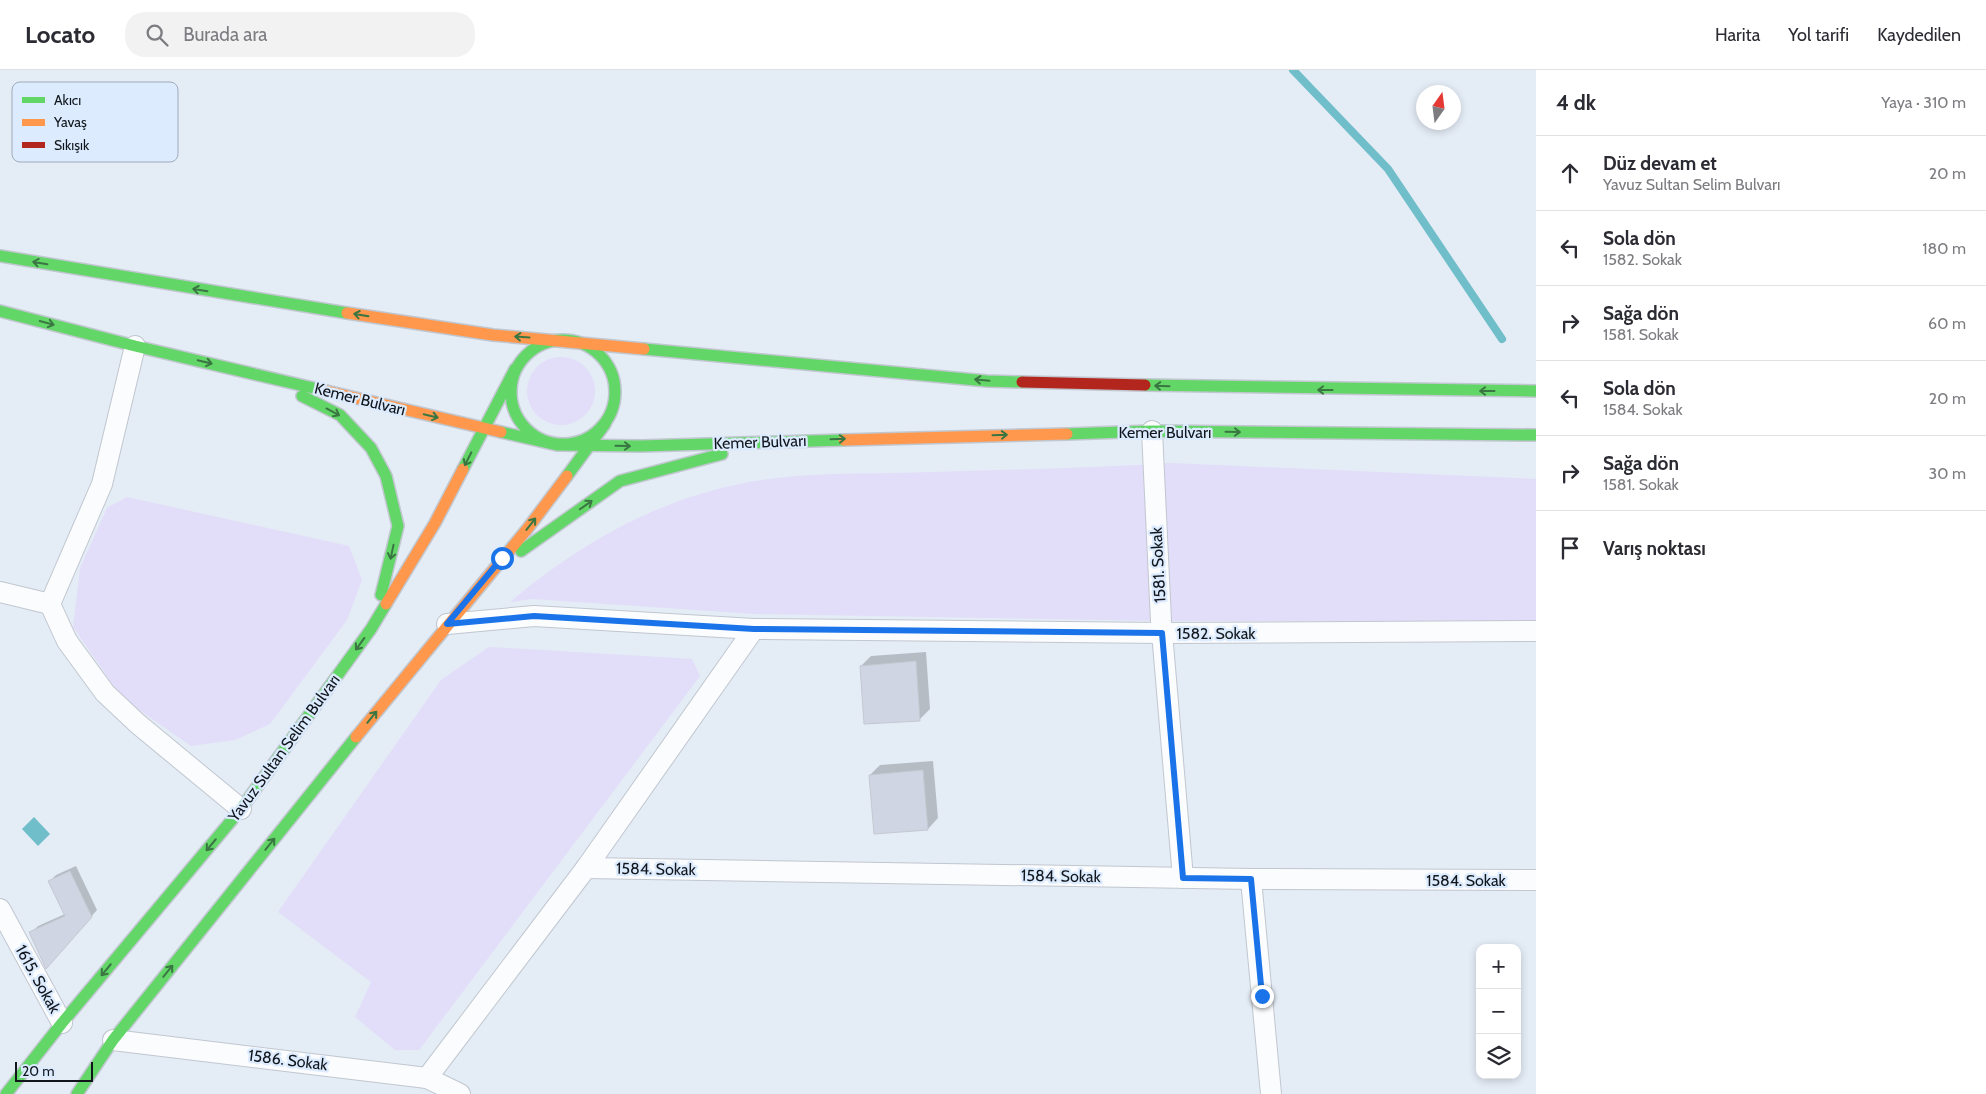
<!DOCTYPE html>
<html lang="tr">
<head>
<meta charset="utf-8">
<style>
  :root { --surface:#fff; --page:#f2f2f3; --text:#2b2b33; --muted:#7c7c81; --line:#e1e1e2 }
  body { margin:0; font-family:Cabin,sans-serif; background:var(--page); color:var(--text) }
  .controls { position:absolute; right:15px; bottom:15px; display:grid; overflow:hidden; border-radius:10px; box-shadow:0 2px 8px #0003 }
  .controls button { width:45px; height:45px; display:grid; place-items:center; padding:0; border:0; border-bottom:1px solid var(--line); background:var(--surface); color:var(--text); font:25px sans-serif }
  .compass { position:absolute; left:1416px; top:15px; width:45px; height:45px; border-radius:50%; background:var(--surface); box-shadow:0 2px 8px #0003; rotate:14deg }
  .scale { position:absolute; left:15px; bottom:12px; width:78px; box-sizing:border-box; padding-left:5px; border:2px solid #11161c; border-top:0; font-size:14px; line-height:18px; white-space:nowrap; color:#11161c; -webkit-text-stroke:4px #dcebfe; paint-order:stroke }
  .stop { position:absolute; width:15px; height:15px; margin:-11px; border:4px solid #1a73e8; border-radius:50%; background:#fff }
  .stop.end { background:#1a73e8; border-color:#fff; box-shadow:0 1px 5px #0008 }
  .list { margin:0; padding:0; list-style:none }
  h2 { display:flex; justify-content:space-between; align-items:center; height:65px; margin:0; padding:0 20px; font-size:21px }
  h2 small { font-size:16px; font-weight:400; color:var(--muted) }
  .list li { display:grid; grid-template-columns:32px 1fr auto; gap:15px; align-items:center; box-sizing:border-box; height:75px; padding:0 20px; border-top:1px solid var(--line) }
  .list b { display:block; font-size:19px; white-space:nowrap }
  .list p { margin:0; font-size:16px; white-space:nowrap; color:var(--muted) }
  .list em { font-size:16px; font-style:normal; color:var(--muted) }
  .icon { flex:none; width:28px; height:28px; fill:none; stroke:currentColor; stroke-width:2; stroke-linecap:round; stroke-linejoin:round }
  .map { position:relative; flex:none; width:1536px; height:1024px; overflow:hidden }
  header { display:flex; align-items:center; gap:30px; box-sizing:border-box; height:70px; padding:0 25px; background:var(--surface); border-bottom:1px solid var(--line) }
  header strong { font-size:24px }
  nav { display:flex; gap:28px; margin-inline-start:auto; font-size:18px }
  .search { width:350px; height:45px; background:var(--page); display:flex; align-items:center; gap:12px; box-sizing:border-box; padding:0 18px; border-radius:20px; color:var(--muted); font-size:19px }
  main { display:flex }
  aside { flex:1; background:var(--surface) }
  .map>svg:first-child { display:block }
</style>
</head>
<body>
<header>
<strong>Locato</strong>
<div class="search"><svg class="icon" aria-label="search" viewBox="0 0 24 24"><circle cx="10" cy="10" r="6"/><path d="M15 15l6 6"/></svg>Burada ara</div>
<nav><a>Harita</a><a>Yol tarifi</a><a>Kaydedilen</a></nav>
</header>
<main>
<div class="map">
<svg width="1536" height="1024" viewBox="0 0 1536 1024">
  <rect width="100%" height="100%" fill="#e4ecf6"/>
  <g fill="#e2ddf9">
    <circle cx="561" cy="321" r="34"/>
    <path d="M1171,393l365,16v142h-375l-406,-7 -222,-15 -23,3c61,-51 130,-93 208,-113 58,-16 120,-15 180,-16 91,-3 182,-4 273,-10z"/>
    <path d="M127,427l222,49 13,34 -15,40 -77,104 -35,16 -44,6 -69,-48 -49,-71 7,-59 27,-60z"/>
    <path d="M489,577l203,12 8,17 -281,374h-24l-40,-33 16,-35 -93,-70 163,-232z"/>
  </g>
  <path fill="#70beca" d="M34,747l16,17 -12,12 -16,-17z"/>
  <g fill="#0003">
    <path d="M926,582l4,57 -10,10 -59,-53 10,-10z"/>
    <path d="M933,691l5,57 -10,11 -58,-54 10,-10z"/>
    <path d="M76,796l21,44 -44,50 -22,-27 7,-7 27,-12 -15,-33 6,-6z"/>
  </g>
  <g fill="none" stroke-linecap="round" stroke-linejoin="round">
    <path stroke="#70beca" stroke-width="8" d="M1293,0l95,99 114,170"/>
  </g>
  <g fill="#d0d5e4" stroke="#c4c9d1">
    <path d="M916,591l4,60 -56,3 -4,-58z"/>
    <path d="M923,700l5,60 -54,4 -5,-59z"/>
    <path d="M70,801l22,46 -46,52 -17,-37 36,-16 -17,-35z"/>
  </g>
  <g fill="none" stroke-linecap="round" stroke-linejoin="round">
    <defs>
      <g id="street">
        <path d="M1152,361l9,190 22,257"/>
        <path d="M0,522l50,12 17,37 38,52 33,31 103,85"/>
        <path d="M50,534l52,-120 33,-138"/>
        <path d="M447,554l87,-8 220,13 408,4 374,-2"/>
        <path d="M586,798l665,11 285,1"/>
        <path d="M1251,809l20,215"/>
        <path d="M0,839l62,114"/>
        <path d="M113,970l314,38 33,16"/>
        <path d="M427,1008l159,-210 168,-239"/>
      </g>
      <g id="fast">
        <path d="M0,186l347,57"/>
        <path d="M0,241l135,35 191,45"/>
        <circle cx="563" cy="322" r="52"/>
        <path d="M644,279l343,32 35,1"/>
        <path d="M1145,315l391,6"/>
        <path d="M302,326l38,19 31,33 15,28 12,50 -17,69"/>
        <path d="M501,362l56,13 84,1 203,-6"/>
        <path d="M1067,364l85,-3 384,4"/>
        <path d="M463,399l52,-100"/>
        <path d="M567,406l38,-52"/>
        <path d="M521,481l99,-70 102,-27"/>
        <path d="M6,1024l56,-71 179,-214 130,-180 15,-25"/>
        <path d="M77,1024l36,-54 243,-303"/>
      </g>
      <g id="slow">
        <path d="M347,243l146,22 151,14"/>
        <path d="M326,321l175,41"/>
        <path d="M844,370l223,-6"/>
        <path d="M386,534l49,-81 28,-54"/>
        <path d="M356,667l172,-209 39,-52"/>
      </g>
      <path id="jam" d="M1022,312l123,3"/>
    </defs>
    <use href="#street" stroke="#c1c7cf" stroke-width="22"/>
    <use href="#fast" stroke="#c1c7cf" stroke-width="14"/>
    <use href="#slow" stroke="#c1c7cf" stroke-width="14"/>
    <use href="#jam" stroke="#c1c7cf" stroke-width="14"/>
    <use href="#street" stroke="#fbfcfe" stroke-width="20"/>
    <use href="#fast" stroke="#63d668" stroke-width="11"/>
    <use href="#slow" stroke="#ff974d" stroke-width="11"/>
    <use href="#jam" stroke="#b3261e" stroke-width="11"/>
  </g>
  <defs><path id="oneway-shaft" d="M-6 0H5M1.5-3L5.5 0L1.5 3" fill="none" stroke-width="1.6" stroke-linecap="round" stroke-linejoin="round" transform="scale(1.25)"/></defs>
  <g stroke="#3a7642">
    <use href="#oneway-shaft" transform="translate(40 193) rotate(-170)"/>
    <use href="#oneway-shaft" transform="translate(200 220) rotate(-171)"/>
    <use href="#oneway-shaft" transform="translate(361 245) rotate(-171)"/>
    <use href="#oneway-shaft" transform="translate(47 253) rotate(15)"/>
    <use href="#oneway-shaft" transform="translate(522 267) rotate(-176)"/>
    <use href="#oneway-shaft" transform="translate(205 292) rotate(13)"/>
    <use href="#oneway-shaft" transform="translate(982 310) rotate(-175)"/>
    <use href="#oneway-shaft" transform="translate(1162 316) rotate(-178)"/>
    <use href="#oneway-shaft" transform="translate(1325 320) rotate(-180)"/>
    <use href="#oneway-shaft" transform="translate(1487 321) rotate(-180)"/>
    <use href="#oneway-shaft" transform="translate(333 342) rotate(28)"/>
    <use href="#oneway-shaft" transform="translate(431 346) rotate(13)"/>
    <use href="#oneway-shaft" transform="translate(1233 362) rotate(1)"/>
    <use href="#oneway-shaft" transform="translate(1000 365) rotate(-2)"/>
    <use href="#oneway-shaft" transform="translate(838 369) rotate(-2)"/>
    <use href="#oneway-shaft" transform="translate(623 376) rotate(1)"/>
    <use href="#oneway-shaft" transform="translate(468 389) rotate(117)"/>
    <use href="#oneway-shaft" transform="translate(586 435) rotate(-35)"/>
    <use href="#oneway-shaft" transform="translate(531 454) rotate(-52)"/>
    <use href="#oneway-shaft" transform="translate(392 482) rotate(102)"/>
    <use href="#oneway-shaft" transform="translate(360 574) rotate(126)"/>
    <use href="#oneway-shaft" transform="translate(372 647) rotate(-51)"/>
    <use href="#oneway-shaft" transform="translate(270 774) rotate(-51)"/>
    <use href="#oneway-shaft" transform="translate(211 775) rotate(130)"/>
    <use href="#oneway-shaft" transform="translate(106 900) rotate(130)"/>
    <use href="#oneway-shaft" transform="translate(168 901) rotate(-51)"/>
  </g>
  <g fill="none" stroke-linecap="round" stroke-linejoin="round">
    <path stroke="#1a73e8" stroke-width="6" d="M502,488l-55,66 87,-8 220,13 408,4 21,245 68,1 11,117"/>
  </g>
  <g text-anchor="middle" dominant-baseline="central" stroke-width="4.5" stroke-linejoin="round" paint-order="stroke">
    <g font-size="16" fill="#11161c" stroke="#dcebfe">
      <text transform="translate(360 329) rotate(14)">Kemer Bulvarı</text>
      <text x="1165" y="362">Kemer Bulvarı</text>
      <text transform="translate(760 372) rotate(-2)">Kemer Bulvarı</text>
      <text transform="translate(1158 495) rotate(-93)">1581. Sokak</text>
      <text x="1216" y="563">1582. Sokak</text>
      <text transform="translate(284 678) rotate(-54)">Yavuz Sultan Selim Bulvarı</text>
      <text transform="translate(656 799) rotate(1)">1584. Sokak</text>
      <text transform="translate(1061 806) rotate(1)">1584. Sokak</text>
      <text x="1466" y="810">1584. Sokak</text>
      <text transform="translate(38 909) rotate(61)">1615. Sokak</text>
      <text transform="translate(288 990) rotate(7)">1586. Sokak</text>
    </g>
  </g>
  <rect x="12" y="12" width="166" height="80" rx="8" fill="#dcebfe" stroke="#9fabba" stroke-width="1"/>
  <rect x="22" y="27" width="23" height="6" fill="#63d668"/>
  <rect x="22" y="49" width="23" height="7" fill="#ff974d"/>
  <rect x="22" y="72" width="23" height="6" fill="#b3261e"/>
  <g font-size="14" fill="#11161c">
    <text x="54" y="35">Akıcı</text>
    <text x="54" y="57">Yavaş</text>
    <text x="54" y="80">Sıkışık</text>
  </g>
</svg>
<div class="controls">
<button>+</button>
<button>−</button>
<button><svg class="icon" aria-label="layers" viewBox="0 0 24 24"><path d="M12 4l9 5-9 5-9-5zM3 14l9 5 9-5"/></svg></button>
</div>
<svg class="compass" viewBox="-18 -18 36 36"><path d="M0-13l5 13h-10z" fill="#e53935"/><path d="M0 13l5-13h-10z" fill="#7c7c81"/></svg>
<div class="scale">20 m</div>
<div class="stop" style="left:502px;top:488px"></div>
<div class="stop end" style="left:1262px;top:926px"></div>
</div>
<aside>
<h2>4 dk<small>Yaya · 310 m</small></h2>
<ul class="list">
<li><svg class="icon" aria-label="ahead" viewBox="0 0 24 24"><path d="M12 20V5M6 11l6-6 6 6"/></svg><div><b>Düz devam et</b><p>Yavuz Sultan Selim Bulvarı</p></div><em>20 m</em></li>
<li><svg class="icon" aria-label="left" viewBox="0 0 24 24"><path d="M17 20v-9H6M10 6l-5 5 5 5"/></svg><div><b>Sola dön</b><p>1582. Sokak</p></div><em>180 m</em></li>
<li><svg class="icon" aria-label="right" viewBox="0 0 24 24"><path d="M7 20v-9h11M14 6l5 5-5 5"/></svg><div><b>Sağa dön</b><p>1581. Sokak</p></div><em>60 m</em></li>
<li><svg class="icon" aria-label="left" viewBox="0 0 24 24"><path d="M17 20v-9H6M10 6l-5 5 5 5"/></svg><div><b>Sola dön</b><p>1584. Sokak</p></div><em>20 m</em></li>
<li><svg class="icon" aria-label="right" viewBox="0 0 24 24"><path d="M7 20v-9h11M14 6l5 5-5 5"/></svg><div><b>Sağa dön</b><p>1581. Sokak</p></div><em>30 m</em></li>
<li><svg class="icon" aria-label="arrive" viewBox="0 0 24 24"><path d="M6 21V4h12l-3 4 3 4H6"/></svg><div><b>Varış noktası</b></div></li>
</ul>
</aside>
</main>
</body>
</html>
